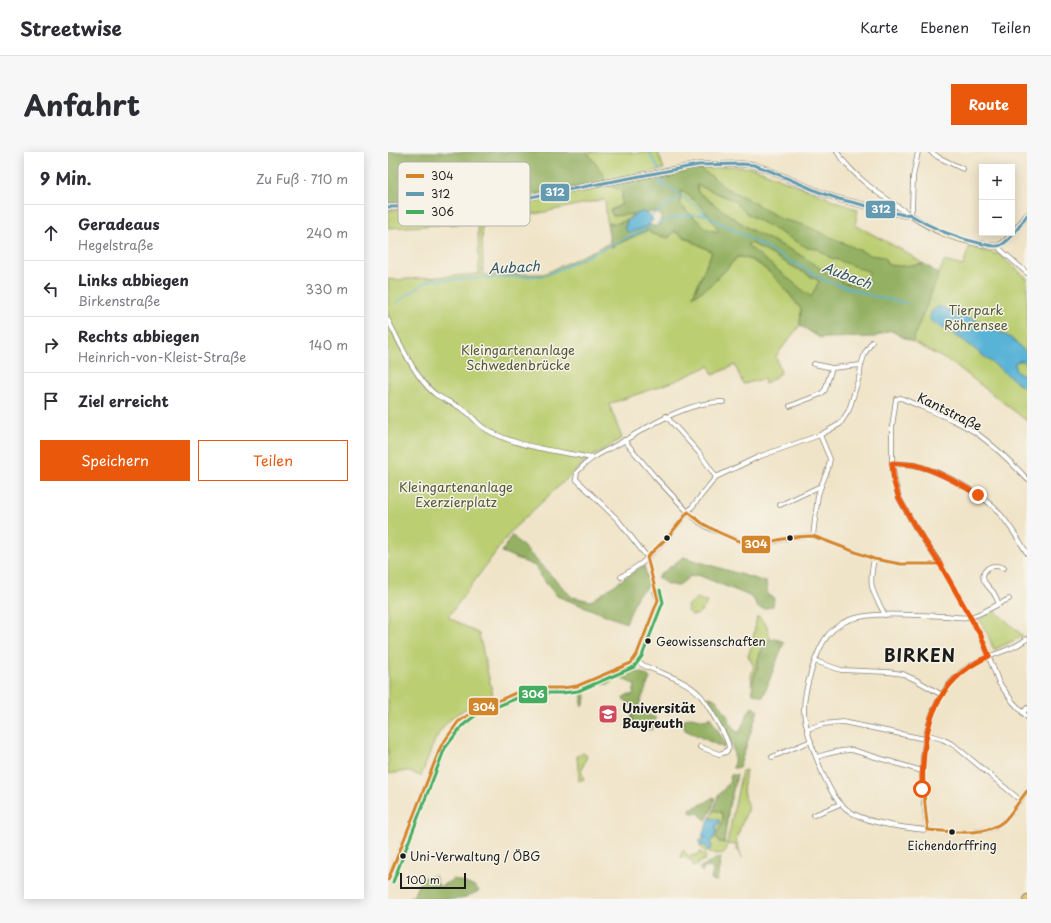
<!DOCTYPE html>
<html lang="de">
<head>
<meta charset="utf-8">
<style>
  :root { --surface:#fff; --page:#f7f7f7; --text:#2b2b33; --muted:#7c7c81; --line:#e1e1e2; --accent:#ea580c }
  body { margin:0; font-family:"Playpen Sans",sans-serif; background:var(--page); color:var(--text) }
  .controls { position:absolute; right:12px; top:12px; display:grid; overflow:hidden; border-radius:0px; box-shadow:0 2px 10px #0003 }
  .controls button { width:36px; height:36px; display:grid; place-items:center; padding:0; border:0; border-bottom:1px solid var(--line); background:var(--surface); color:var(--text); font:20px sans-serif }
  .scale { position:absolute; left:12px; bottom:10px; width:66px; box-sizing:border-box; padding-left:4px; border:2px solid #1c1c1c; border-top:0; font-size:11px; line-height:14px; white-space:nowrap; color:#1c1c1c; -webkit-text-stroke:3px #f7f3e8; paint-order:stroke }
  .stop { position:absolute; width:12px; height:12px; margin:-9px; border:3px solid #ea580c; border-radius:50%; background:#fff }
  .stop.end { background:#ea580c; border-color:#fff; box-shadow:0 1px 4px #0008 }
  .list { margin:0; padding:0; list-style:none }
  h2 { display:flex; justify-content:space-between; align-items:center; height:52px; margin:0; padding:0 16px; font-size:17px }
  h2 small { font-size:13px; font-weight:400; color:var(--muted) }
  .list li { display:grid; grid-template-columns:26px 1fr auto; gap:12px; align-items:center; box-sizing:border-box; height:56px; padding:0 16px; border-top:1px solid var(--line) }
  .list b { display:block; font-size:15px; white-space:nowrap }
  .list p { margin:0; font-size:13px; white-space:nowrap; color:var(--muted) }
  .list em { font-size:13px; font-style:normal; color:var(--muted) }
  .actions { display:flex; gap:8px; padding:12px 16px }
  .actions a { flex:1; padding:9px 0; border:1px solid var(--accent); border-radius:0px; text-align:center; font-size:14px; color:var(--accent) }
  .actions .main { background:var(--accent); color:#fff }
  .icon { flex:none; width:22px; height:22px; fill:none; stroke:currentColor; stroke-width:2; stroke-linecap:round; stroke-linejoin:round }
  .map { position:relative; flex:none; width:639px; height:747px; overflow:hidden; border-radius:0px }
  header { display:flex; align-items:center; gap:24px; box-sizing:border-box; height:56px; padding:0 20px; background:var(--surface); border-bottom:1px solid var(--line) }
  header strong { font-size:19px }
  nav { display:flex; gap:22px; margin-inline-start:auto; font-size:14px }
  .intro { display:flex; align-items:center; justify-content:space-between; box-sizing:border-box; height:96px; padding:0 24px }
  h1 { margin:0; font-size:28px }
  .button { padding:10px 18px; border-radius:0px; background:var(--accent); color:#fff; font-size:14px; font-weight:700 }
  main { display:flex; gap:24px; padding:0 24px }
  aside { flex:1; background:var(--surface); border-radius:0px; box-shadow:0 2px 10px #0003 }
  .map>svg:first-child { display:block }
</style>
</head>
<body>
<header>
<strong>Streetwise</strong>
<nav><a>Karte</a><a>Ebenen</a><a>Teilen</a></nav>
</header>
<div class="intro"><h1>Anfahrt</h1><a class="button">Route</a></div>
<main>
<aside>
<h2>9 Min.<small>Zu Fuß · 710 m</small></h2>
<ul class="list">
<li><svg class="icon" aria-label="ahead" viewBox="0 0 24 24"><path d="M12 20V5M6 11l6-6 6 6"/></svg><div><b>Geradeaus</b><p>Hegelstraße</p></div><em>240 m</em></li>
<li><svg class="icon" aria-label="left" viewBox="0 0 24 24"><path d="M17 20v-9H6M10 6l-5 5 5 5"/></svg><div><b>Links abbiegen</b><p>Birkenstraße</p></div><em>330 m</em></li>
<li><svg class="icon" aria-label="right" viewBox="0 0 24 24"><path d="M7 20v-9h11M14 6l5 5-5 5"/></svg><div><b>Rechts abbiegen</b><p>Heinrich-von-Kleist-Straße</p></div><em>140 m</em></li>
<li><svg class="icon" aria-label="arrive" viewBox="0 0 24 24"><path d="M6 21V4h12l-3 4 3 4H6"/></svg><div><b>Ziel erreicht</b></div></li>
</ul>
<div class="actions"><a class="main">Speichern</a><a>Teilen</a></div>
</aside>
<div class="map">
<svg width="639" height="747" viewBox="0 0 639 747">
  <rect width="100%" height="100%" fill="#f7f3e8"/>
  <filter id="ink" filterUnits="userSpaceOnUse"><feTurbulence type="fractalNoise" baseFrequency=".025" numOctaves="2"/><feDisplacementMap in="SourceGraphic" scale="8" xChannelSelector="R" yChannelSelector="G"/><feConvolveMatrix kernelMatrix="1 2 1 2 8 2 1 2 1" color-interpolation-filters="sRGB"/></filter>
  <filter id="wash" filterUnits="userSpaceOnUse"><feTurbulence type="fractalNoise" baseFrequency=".012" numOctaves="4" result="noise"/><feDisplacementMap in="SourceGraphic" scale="16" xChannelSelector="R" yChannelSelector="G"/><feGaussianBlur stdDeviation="0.9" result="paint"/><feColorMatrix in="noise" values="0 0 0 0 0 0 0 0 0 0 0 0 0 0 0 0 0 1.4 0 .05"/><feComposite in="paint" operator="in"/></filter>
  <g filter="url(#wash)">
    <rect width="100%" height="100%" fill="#f0e4c8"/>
    <g fill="#bbce72" stroke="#6c7547">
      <path d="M199,0h44l3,2 7,-2h17l6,17 -58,13 -5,-11z"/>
      <path d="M340,14l26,2 104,42 -3,15 47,25 37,24 5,-13 19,5 6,-19 29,7 29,24v143l-73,-57 -64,-34 -16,7 -64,-40 -91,-64 -12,-4 -27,-24 -7,-34 26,-3z"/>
      <path d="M222,33l2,2 6,2 4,4 -1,12 -11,5 3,6 11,-2 9,1c-8,7 -16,9 -26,8l-2,-24 -65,14 -58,9 1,53 61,-1 66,-31 1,4 37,-17 25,1 39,21 -19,44c18,-8 31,-24 44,-39 26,0 49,33 64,52l-1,16 -24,31 5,17 -16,11 -1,-5 -21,5 -8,-19 -22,10 -4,-9 -34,15 -66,23 13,34 -35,22 -75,70 -64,87 31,17 14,62c-19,8 -43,18 -54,37 -8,13 -12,29 -18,43l-15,-5 -18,3v-495l6,1 85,-6 -1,-46 -2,-5 -88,5v-18l87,-3 46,-5z"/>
      <path d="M309,446l10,4 -3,6 -7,7h-5l-4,-4 -1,-5z"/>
      <path d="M607,459l28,25 -29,14 -6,-15 -9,-16z"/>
      <path d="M369,465h2l8,9 4,14h-2c-12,15 -11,25 -17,43l-1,-7 3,-10 -6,-10c5,-12 6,-26 9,-39z"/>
      <path d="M195,601l4,3 -6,15 3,8 -5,2 -2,-25z"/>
      <path d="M358,618l-3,21 5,17 -12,31 6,19 -3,-7 -2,-1v-5l-9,-1 -3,9c-9,1 -19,3 -25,-7l5,-1 4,5 3,-4 -1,-5 5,-8 -1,-7 2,-6 -7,-2 4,-8 7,2 3,6 -8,19 3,5 8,1 15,-72z"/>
      <path d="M295,698l7,7 1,-2 3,1 6,-4 5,3 1,4 -10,6 -3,1 -1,-5 -8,-4h-4z"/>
    </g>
    <g fill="#94b164" stroke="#586640" fill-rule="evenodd">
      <path d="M0,0h199l14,19 5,11 -84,15 -47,5 -87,2z"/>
      <path d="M311,16l15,10 11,10 19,9 37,22 23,6 66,30 14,2 4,8 12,1 24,-2 15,10 -27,68 -22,-12 -16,7 -54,1 -20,-13 1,-16c-15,-19 -38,-52 -64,-52 -13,15 -26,31 -44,39l19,-44 -38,-21 -5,7 -18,-4 -3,-4 -37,17 -4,-24 8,1 12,-4 -3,9 22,-2 4,-2 8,2 4,-11 -6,-4 -43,4 -3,-5 11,-6 1,-12 -4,-4 -6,-2 -2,-2 63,-14zM309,33l36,15 14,14 61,34 10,1 11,8 41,15 -12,14 -17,-4 -44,-29 -46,-23 -29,-20 -24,-18zM293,39c15,8 31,26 38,41l-12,-3 -27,-24zM363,91l68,38 -8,16 -64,-52z"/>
      <path d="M124,383l60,62 19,4 53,-36 5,21 -11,8 -12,29 -69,-27 -17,-20 -3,-9 -35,-15z"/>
      <path d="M295,405l83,25 2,13 6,3 -1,8 -9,3 -7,-2 -3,-8 -7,-4 -49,-20 -9,2 -11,9 -11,-2 -10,-7z"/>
      <path d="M388,487l8,3 -21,55 -10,-4 -1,-10 6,-18v-6l4,-10 7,-9z"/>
      <path d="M243,517l16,6 3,3 -13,32 19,8 -4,12 -5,-1 -13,-5 -3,-12 2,-6 -11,-8 5,-3h6l2,-10 -15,-8h-6l-5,8 -11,-3 -11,7 -2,3 1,6 -2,6 -3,2 1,-7 -1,-8 3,-1 1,-4 30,-12z"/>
      <path d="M321,545c14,2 19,28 30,36l9,-20 4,-6 6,3 -19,58h-6c5,-19 -6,-33 -14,-50 -4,-6 -6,-13 -10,-19z"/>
      <path d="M303,565l15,3 4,-3 15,26 -1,5 -39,-18 -2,-6 2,-5z"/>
      <path d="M343,623h6l-8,31 -5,37 -5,-1 -3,-5c3,-8 10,-18 5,-25l-7,-2 4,-14 11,-13z"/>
      <path d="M325,645l2,1 -3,11 -6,11 -8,-7h-7l-1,-4 15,-6z"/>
      <path d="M333,705l-4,24 -6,-1 2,-9 -2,-4 -7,1 -2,4 -3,-4 17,-9z"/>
      <path d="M47,724l4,11 15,-8 22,8 3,4 -18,8h-51v-3l3,1 8,-19z"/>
    </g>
    <g fill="#59b3d7" stroke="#3a687a">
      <path d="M254,60c6,1 8,3 11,8 -6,8 -15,10 -24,12l-5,-3c4,-10 7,-14 18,-17z"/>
      <path d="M551,154l39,15 33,17 16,15v12l-4,-4h-5l-3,2v6l4,5 8,1v15l-64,-50 -31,-18 -2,-3 1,-7z"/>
      <path d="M322,666l9,2 1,2 -2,4h-3l2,4 -3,5v4l-3,2 1,7 -2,1 -1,2 -2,-1 -2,-5 -5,1 -1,-5 7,-3 -4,-2z"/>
    </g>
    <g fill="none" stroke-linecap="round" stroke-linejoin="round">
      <g stroke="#59b3d7" stroke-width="1.5">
        <path d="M261,0l11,19"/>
        <path d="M274,23l2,11 7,2 40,30 29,15 86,48 50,16 31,6"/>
        <path d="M270,31l5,2"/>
        <path d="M274,57l15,-10"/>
        <path d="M309,63h8"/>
        <path d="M263,64l9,-6"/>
        <path d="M275,69l21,-5 10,-1"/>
        <path d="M269,73l4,-4"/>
        <path d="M8,151l31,-22 52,-3 66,-2 107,-50"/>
      </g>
    </g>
  </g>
  <g filter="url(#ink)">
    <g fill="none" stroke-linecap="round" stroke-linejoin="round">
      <defs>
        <g id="street">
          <path d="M449,0c17,26 46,45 72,62l3,-5 1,-32 5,-25"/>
          <path d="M543,0l7,5 25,12"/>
          <path d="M610,94l3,4 26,23"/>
          <path d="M0,168c12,23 27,58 47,74 9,6 20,10 29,16 8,5 13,14 20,18 30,19 74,23 108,30"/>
          <path d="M426,212l18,4 29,-3"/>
          <path d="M402,254l31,-12 4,-4 7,-22"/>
          <path d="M278,264l34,38 16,23"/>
          <path d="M236,288l31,37 33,35 11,10 12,7 35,15 7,1 10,-1 30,-7 20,-1 61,23 27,5h39"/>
          <path d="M504,311c7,1 15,1 22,2 27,6 70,29 87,50 10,12 18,25 26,38"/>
          <path d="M639,327c-15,-16 -30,-31 -48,-44 -23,-16 -52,-25 -78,-37l-5,1 -4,28v36l3,19 4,16 15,27 26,39 41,72 18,47 14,19 14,15"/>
          <path d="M392,353l41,-19"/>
          <path d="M425,384l5,-41 3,-9 7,-17 2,-10 -10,-24"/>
          <path d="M259,405l-29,-37 -42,-41 1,-7c14,-16 27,-20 45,-30 28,-17 68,-41 101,-40"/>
          <path d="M486,407c-6,29 -2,31 11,56"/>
          <path d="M233,425l21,-14 26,-26 48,-60 42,-20 62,-22 20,-11 9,-14 11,-36 1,-9 4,-12 7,-11"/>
          <path d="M621,447c-11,5 -29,16 -39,18 -7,1 -17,0 -24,-1 -27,0 -83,-7 -105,8 -5,3 -9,6 -13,11 -12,15 -24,55 -24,74 0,21 22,81 37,95 7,8 18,13 28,16 26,8 103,18 126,7 14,-7 23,-24 32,-36"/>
          <path d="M611,452c-2,-4 -3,-8 -6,-12 -6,-7 -16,-15 -5,-24 5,-3 11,-2 16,0"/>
          <path d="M245,508c20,12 50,17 66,34 7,7 12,18 17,26 5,9 12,18 13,28l-3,4 -7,2 -19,-7"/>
          <path d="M427,509l26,9 47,2 15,2 13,6 26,15"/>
          <path d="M635,561l4,-5"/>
          <path d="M419,577l16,-5 20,-2 82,17"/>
          <path d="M538,582l16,5 12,6 66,55"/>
          <path d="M384,605l39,-16"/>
          <path d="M429,605c12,-4 22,-7 35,-7l70,21"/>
          <path d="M426,663l26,-11"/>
          <path d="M540,678c-10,-53 -11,-123 36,-160 14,-11 31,-15 47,-22 6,-2 11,-6 16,-9"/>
          <path d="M0,728l53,-134 17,-24 16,-11 44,-19 19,-4h25l15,-2 54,-23 6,-9 21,-54 -3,-8"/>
        </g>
        <path id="secondary" d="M0,55l62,-1 49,-3 199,-38 44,-1 12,1 14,5 51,22 20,7 65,16 5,-1c24,16 43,25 73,30 5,1 13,4 18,1 9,-4 20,-21 27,-30"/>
        <path id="primary" d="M638,747l1,-1"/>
      </defs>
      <use href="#street" stroke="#868072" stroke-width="5.5"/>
      <use href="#secondary" stroke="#868072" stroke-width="7"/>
      <use href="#primary" stroke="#868072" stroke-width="8"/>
      <use href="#street" stroke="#fff" stroke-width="4"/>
      <use href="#secondary" stroke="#f7e8c3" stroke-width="5.5"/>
      <use href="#primary" stroke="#ebc669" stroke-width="6"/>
      <defs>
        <path id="bus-1" d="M0,728l53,-134 17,-24 16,-11 44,-19 19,-4h25l15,-2 54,-23 6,-9 21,-54 -11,-43 21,-20 20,-25 14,11 16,9 18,8 17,5 40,-8 20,-1 61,23 27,5h39l41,72 8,20c-8,5 -17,9 -24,14 -48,40 -45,104 -37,160 24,1 56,8 76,-9 9,-9 15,-20 23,-30"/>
        <path id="bus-2" d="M0,55l62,-1 49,-3 199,-38 44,-1 12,1 14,5 51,22 20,7 65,16 5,-1c24,15 46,24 74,30 6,1 12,4 18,1 11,-6 19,-20 26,-30"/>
        <path id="bus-3" d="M5,730l52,-134 17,-22 14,-11 44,-18 18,-4h24l16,-2 56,-24 8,-11 21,-54 -3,-12"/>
      </defs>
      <use href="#bus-1" stroke="#f7f3e8" stroke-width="6"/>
      <use href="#bus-2" stroke="#f7f3e8" stroke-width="6"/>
      <use href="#bus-3" stroke="#f7f3e8" stroke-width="6"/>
      <use href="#bus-1" stroke="#d3852b" stroke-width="3"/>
      <use href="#bus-2" stroke="#659bb0" stroke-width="3"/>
      <use href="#bus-3" stroke="#46ac5f" stroke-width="3"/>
    </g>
  </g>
  <g fill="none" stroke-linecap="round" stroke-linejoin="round" filter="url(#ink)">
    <path stroke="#ea580c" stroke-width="5" d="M534,637c0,-58 9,-107 67,-133l-8,-20 -41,-72 -26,-39 -15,-27 -5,-16 -2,-19c7,1 15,1 22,2 22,5 45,18 64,30"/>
  </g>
  <defs>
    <symbol id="university-square" viewBox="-11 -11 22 22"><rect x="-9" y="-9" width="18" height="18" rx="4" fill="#d1495b" stroke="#f7f3e8"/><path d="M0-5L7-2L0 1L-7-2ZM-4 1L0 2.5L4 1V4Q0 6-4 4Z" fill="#fff"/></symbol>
  </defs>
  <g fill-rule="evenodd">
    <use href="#university-square" x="209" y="551" width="22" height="22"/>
  </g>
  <g fill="#1c1c1c" stroke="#f7f3e8" stroke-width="1.5">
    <circle cx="279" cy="386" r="3.5"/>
    <circle cx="402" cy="386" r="3.5"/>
    <circle cx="260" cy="489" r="3.5"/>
    <circle cx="564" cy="680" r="3.5"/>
    <circle cx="15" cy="704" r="3.5"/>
  </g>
  <g text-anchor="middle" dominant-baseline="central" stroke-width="3" stroke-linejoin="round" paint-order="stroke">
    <g font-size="12" fill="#1c1c1c" stroke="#f7f3e8" text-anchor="start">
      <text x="268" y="489">Geowissenschaften</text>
      <text x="564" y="693" text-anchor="middle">Eichendorffring</text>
      <text x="22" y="704">Uni-Verwaltung / ÖBG</text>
    </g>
    <g font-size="13" fill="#545a3a" stroke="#f7f3e8">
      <text x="588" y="157">Tierpark<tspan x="588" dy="15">Röhrensee</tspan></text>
      <text x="130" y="197">Kleingartenanlage<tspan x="130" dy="15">Schwedenbrücke</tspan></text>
      <text x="68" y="334">Kleingartenanlage<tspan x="68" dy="15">Exerzierplatz</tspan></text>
    </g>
    <g font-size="13" fill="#1c1c1c" stroke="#f7f3e8">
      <text transform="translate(562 259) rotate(26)">Kantstraße</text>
    </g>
    <g font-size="13" font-weight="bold" fill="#1c1c1c" stroke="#f7f3e8" text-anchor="start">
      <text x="234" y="555">Universität<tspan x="234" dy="15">Bayreuth</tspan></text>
    </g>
    <g font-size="14" font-style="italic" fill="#345867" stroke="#f7f3e8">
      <text transform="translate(126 115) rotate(-3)">Aubach</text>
      <text transform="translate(459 123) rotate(21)">Aubach</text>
    </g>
    <g font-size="17" font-weight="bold" letter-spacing="1" fill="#1c1c1c" stroke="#f7f3e8">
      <text x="532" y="503">BIRKEN</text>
    </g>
  </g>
  <rect x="10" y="10" width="132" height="64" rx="6" fill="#f7f3e8" stroke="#b5b2ab" stroke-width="1"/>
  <rect x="18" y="22" width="18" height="4" fill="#d3852b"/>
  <rect x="18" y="40" width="18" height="4" fill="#659bb0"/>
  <rect x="18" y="58" width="18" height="4" fill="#46ac5f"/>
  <g font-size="11" fill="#1c1c1c">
    <text x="43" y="28">304</text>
    <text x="43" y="46">312</text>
    <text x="43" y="64">306</text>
  </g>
  <g stroke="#f7f3e8" stroke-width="1.5">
    <rect x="152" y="31" width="30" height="19" rx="4" fill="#659bb0"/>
    <rect x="477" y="48" width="31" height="19" rx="4" fill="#659bb0"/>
    <rect x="353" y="383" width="30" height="19" rx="4" fill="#d3852b"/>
    <rect x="130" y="533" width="30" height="19" rx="4" fill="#46ac5f"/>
    <rect x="80" y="545" width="31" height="19" rx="4" fill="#d3852b"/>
  </g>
  <g font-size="11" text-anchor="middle" font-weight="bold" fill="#fff">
    <text x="167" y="44">312</text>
    <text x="493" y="61">312</text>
    <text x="368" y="396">304</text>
    <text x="145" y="546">306</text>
    <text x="96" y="559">304</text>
  </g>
</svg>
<div class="controls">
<button>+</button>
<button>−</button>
</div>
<div class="scale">100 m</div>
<div class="stop" style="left:534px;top:637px"></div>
<div class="stop end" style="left:590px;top:343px"></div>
</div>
</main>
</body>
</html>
